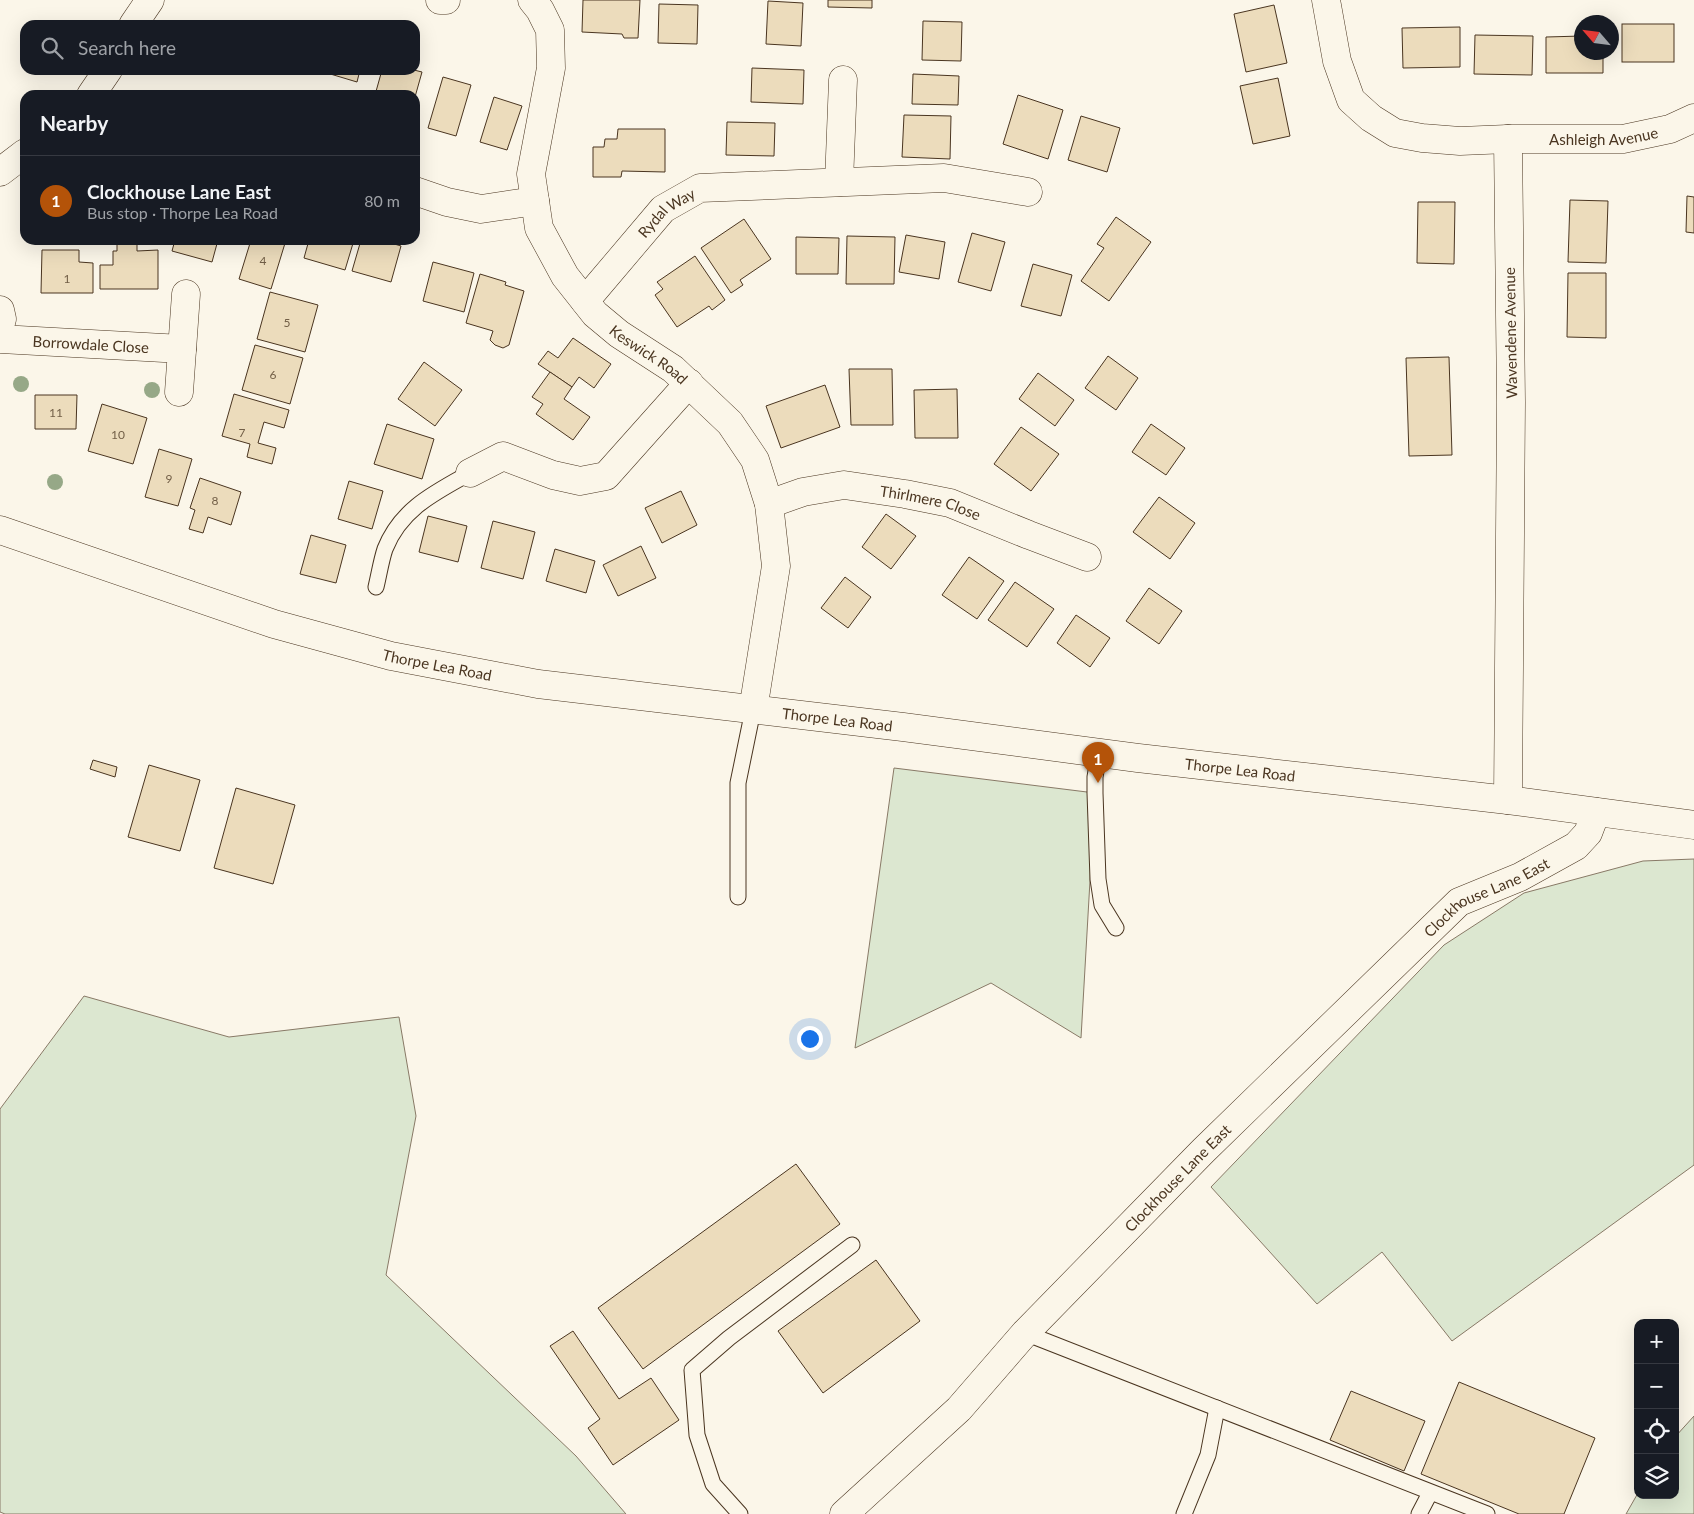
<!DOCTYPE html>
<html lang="en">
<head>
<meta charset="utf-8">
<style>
  :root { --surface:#171b24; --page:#242831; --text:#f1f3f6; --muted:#9ea1a6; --line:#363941; --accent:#b45309 }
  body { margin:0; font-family:Lato,sans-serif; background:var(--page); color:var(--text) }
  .controls { position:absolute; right:15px; bottom:15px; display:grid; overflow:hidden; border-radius:10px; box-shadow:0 5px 20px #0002 }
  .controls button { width:45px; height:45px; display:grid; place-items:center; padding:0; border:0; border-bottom:1px solid var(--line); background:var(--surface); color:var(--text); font:25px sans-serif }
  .compass { position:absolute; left:1574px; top:15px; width:45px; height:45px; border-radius:50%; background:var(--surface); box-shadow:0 5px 20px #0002; rotate:298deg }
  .you { position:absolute; left:809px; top:1038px; width:18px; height:18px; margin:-12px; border:4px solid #fff; border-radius:50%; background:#1a73e8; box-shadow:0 0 0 8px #1a73e833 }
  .badge { display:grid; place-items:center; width:32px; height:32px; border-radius:50%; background:var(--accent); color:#fff; font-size:16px; font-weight:700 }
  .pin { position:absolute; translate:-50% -41px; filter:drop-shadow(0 1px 2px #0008) }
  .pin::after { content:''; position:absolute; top:26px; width:18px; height:15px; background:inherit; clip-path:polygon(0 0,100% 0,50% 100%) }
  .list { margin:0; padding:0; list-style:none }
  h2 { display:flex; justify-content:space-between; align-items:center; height:65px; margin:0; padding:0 20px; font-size:21px }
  h2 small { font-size:16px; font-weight:400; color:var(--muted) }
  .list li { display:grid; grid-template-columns:32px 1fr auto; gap:15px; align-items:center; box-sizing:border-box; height:90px; padding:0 20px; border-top:1px solid var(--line) }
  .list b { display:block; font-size:19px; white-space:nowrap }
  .list p { margin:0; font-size:16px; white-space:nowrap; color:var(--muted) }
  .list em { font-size:16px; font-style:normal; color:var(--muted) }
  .icon { flex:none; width:28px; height:28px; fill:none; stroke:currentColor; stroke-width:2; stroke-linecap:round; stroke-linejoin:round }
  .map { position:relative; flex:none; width:1694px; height:1514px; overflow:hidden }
  .search { position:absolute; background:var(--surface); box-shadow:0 5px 20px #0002; left:20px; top:20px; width:400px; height:55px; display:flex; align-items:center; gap:12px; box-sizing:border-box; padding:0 18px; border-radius:15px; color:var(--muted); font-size:19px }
  .panel { position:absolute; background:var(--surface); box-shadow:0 5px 20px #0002; left:20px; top:90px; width:400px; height:155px; border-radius:15px }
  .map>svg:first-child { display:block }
</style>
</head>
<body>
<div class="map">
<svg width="1694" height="1514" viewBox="0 0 1694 1514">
  <rect width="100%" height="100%" fill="#fbf6e9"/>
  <g fill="#dce7d0" stroke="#887966">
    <path d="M894,768l201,25 -14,245 -90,-55 -136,65z"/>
    <path d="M1694,859v306l-242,176 -70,-89 -65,52 -106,-117 233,-242 80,-52 119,-32z"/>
    <path d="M84,996l145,41 170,-20 17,99 -30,159 190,181 50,58h-621l-5,-2v-403z"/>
    <path d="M1694,1416v98h-68l12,-21v2h37v-58z"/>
  </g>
  <g fill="#ecdcbc" stroke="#4a3520">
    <path d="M583,0h57l-2,38h-14l-2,-4 -40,-2z"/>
    <path d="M828,0h44v8l-44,-1z"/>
    <path d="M768,1l35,2 -2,43 -35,-2z"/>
    <path d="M659,4l39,1 -1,39 -39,-1z"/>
    <path d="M1274,5l13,58 -41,9 -12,-58z"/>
    <path d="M923,21l39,1 -1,39 -39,-1z"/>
    <rect x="1622" y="24" width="52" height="38"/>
    <path d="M1460,27v40l-57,1 -1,-40z"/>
    <path d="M1475,35l58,1 -1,39 -58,-1z"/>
    <path d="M1582,36v16h21v21h-57v-36z"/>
    <path d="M752,68l52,2 -1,34 -52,-2z"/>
    <path d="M317,70h43l-3,12z"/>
    <path d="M382,70h32l8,2 -7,25v-2h-40z"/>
    <path d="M913,74l46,2 -1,29 -46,-1z"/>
    <path d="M443,77l28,8 -15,51 -28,-8z"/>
    <path d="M1278,78l12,58 -37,8 -13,-58z"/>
    <path d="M1018,95l45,15 -15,49 -45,-15z"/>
    <path d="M494,97l28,9 -15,44 -27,-8z"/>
    <path d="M904,115l47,1 -1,43 -48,-2z"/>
    <path d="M1081,116l39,12 -13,44 -39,-12z"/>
    <path d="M727,122l48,1 -1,33 -48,-1z"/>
    <path d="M618,129h47v43l-43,-1 -1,6h-28v-30h11l1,-8h12z"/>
    <path d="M1687,196l7,1v36l-8,-1z"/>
    <path d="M1570,200l38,1 -2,62 -38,-1z"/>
    <path d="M1418,202h37l-1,62 -37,-1z"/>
    <path d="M1116,217l35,25 -42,59 -28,-20 23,-33 -7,-4z"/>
    <path d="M744,219l27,40 -31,21 3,5 -12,8 -30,-45z"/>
    <path d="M972,233l33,9 -14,49 -33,-9z"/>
    <path d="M906,235l39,7 -6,37 -40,-7z"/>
    <path d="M847,236l48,1 -1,47h-48z"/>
    <path d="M796,237l43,1 -1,36h-42z"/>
    <path d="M117,240h20v11l21,-1v39h-58v-24h13v-14h4z"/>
    <path d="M175,240h43l-6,22 -40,-11z"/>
    <path d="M251,240h35l-15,49 -32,-10z"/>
    <path d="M309,240h45l-9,30 -41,-12z"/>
    <path d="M361,240h20l20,6 -10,36 -39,-11z"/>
    <path d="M42,250h37v12l14,1v30h-52z"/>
    <path d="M695,256l30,44 -13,10 -3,-4 -32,21 -22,-32 8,-6 -6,-7z"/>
    <path d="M433,262l41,11 -10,39 -41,-11z"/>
    <path d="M1033,264l39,11 -11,41 -40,-10z"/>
    <path d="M1568,273h38v65l-39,-1z"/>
    <path d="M480,274l26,8 -1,3 19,6 -15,54 -6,3 -8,-3 -5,-5 3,-9 -27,-8z"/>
    <path d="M270,292l48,13 -13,47 -48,-13z"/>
    <path d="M573,338l38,26 -17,24 -15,-11 -7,10 -34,-23 10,-13 10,7z"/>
    <path d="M255,345l48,13 -13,46 -48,-14z"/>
    <path d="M1108,356l30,22 -22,32 -31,-22z"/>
    <path d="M1449,357l3,98 -43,1 -3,-98z"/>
    <path d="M424,362l38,28 -27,36 -37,-27z"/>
    <path d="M849,369h43l1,56h-42z"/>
    <path d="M550,372l22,15 -8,12 26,18 -17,23 -37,-26 7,-10 -11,-7z"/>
    <path d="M1038,373l36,27 -19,26 -36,-27z"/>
    <path d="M825,385l15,42 -59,21 -15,-42z"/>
    <path d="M957,389l1,49h-43l-1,-48z"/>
    <path d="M234,394l55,16 -5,18 -20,-6 -6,21 18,5 -4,16 -25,-7 3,-13 -28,-8z"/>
    <path d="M35,395h42l-1,34h-41z"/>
    <path d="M102,404l45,14 -14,46 -45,-13z"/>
    <path d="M387,424l47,15 -12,40 -48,-15z"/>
    <path d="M1151,424l34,24 -19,27 -34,-23z"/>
    <path d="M1021,427l38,27 -28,37 -37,-27z"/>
    <path d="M159,449l33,10 -14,47 -33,-9z"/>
    <path d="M200,478l41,14 -10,33 -23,-8 -5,16 -14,-4 6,-19 -5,-2z"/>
    <path d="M349,481l34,10 -11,38 -34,-10z"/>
    <path d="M681,491l16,34 -35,18 -17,-35z"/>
    <path d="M1159,497l36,26 -25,36 -37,-27z"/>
    <path d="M886,514l30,22 -25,33 -29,-22z"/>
    <path d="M428,516l39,10 -9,36 -39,-10z"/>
    <path d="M493,521l42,11 -12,47 -42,-11z"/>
    <path d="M311,535l35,10 -10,38 -36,-9z"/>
    <path d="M641,546l15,32 -38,18 -15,-31z"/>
    <path d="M555,549l40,12 -9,32 -40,-12z"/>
    <path d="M969,557l35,24 -27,38 -35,-24z"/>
    <path d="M845,577l26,20 -23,31 -27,-20z"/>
    <path d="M1015,582l39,27 -27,38 -39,-27z"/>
    <path d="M1149,588l33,23 -23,33 -33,-23z"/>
    <path d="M1076,615l34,23 -20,29 -33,-24z"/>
    <path d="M93,760l24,7 -2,10 -25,-8z"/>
    <path d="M149,765l51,15 -20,71 -52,-14z"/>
    <path d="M236,788l59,17 -22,79 -59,-16z"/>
    <path d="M796,1164l44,60 -197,145 -45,-61z"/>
    <path d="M876,1260l44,61 -97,72 -45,-62z"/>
    <path d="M573,1331l46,68 32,-21 28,42 -66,45 -25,-37 12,-9 -50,-73z"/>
    <path d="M1459,1382l136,56 -31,76h-45l-98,-40z"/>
    <path d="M1351,1391l74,30 -21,50 -74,-31z"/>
  </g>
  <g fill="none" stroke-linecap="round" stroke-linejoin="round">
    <defs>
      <g id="service">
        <path d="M376,587c3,-12 5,-26 9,-38 16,-40 49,-56 85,-76"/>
        <path d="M1099,753l-4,24v16l3,86 4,26 14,23"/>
        <path d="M738,897v-114l15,-73"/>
        <path d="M1025,1333l462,181"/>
        <path d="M740,1514l-27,-30 -16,-49 -5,-65 37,-32 123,-93"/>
        <path d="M1184,1514l24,-59 9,-47"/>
        <path d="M1419,1514l11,-21"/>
      </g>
      <g id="minor">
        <path d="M440,0h6"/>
        <path id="s1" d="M532,0l8,10 10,20 1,38 -20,106 8,54 26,48 30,38 24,20 54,35 57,54 25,37 14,44 7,62 -23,144"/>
        <path id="s2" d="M1326,0l11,61 14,39 20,18 24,15 27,5 38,3 48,-2h115l47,-10 24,-11"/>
        <path d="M133,25l17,-25"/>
        <path d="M91,95l17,-25"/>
        <path d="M0,172l25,-19"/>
        <path d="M839,182l4,-102"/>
        <path d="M415,191l32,11 34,7 54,-8"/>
        <path id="s3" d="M585,301l78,-92 37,-21 244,-10 84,14"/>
        <path d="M0,310l2,9 -2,7"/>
        <path id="s4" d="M0,339l182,10"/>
        <path d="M179,392l7,-98"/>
        <path d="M470,473l33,-17 50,19 27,6 26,-5 83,-93"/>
        <path id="s5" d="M769,504l34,-12 41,-7 61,9 45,9 79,32 58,22"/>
        <path d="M1508,800l3,-398 -3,-263"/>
        <path id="s6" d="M844,1514l115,-105 66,-76 178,-182 256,-249 61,-25 56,-31 12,-13 8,-21"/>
      </g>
      <g id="secondary">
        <path id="s7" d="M0,530l274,94 117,32 147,28 365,43 235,31 370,42 186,25"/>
      </g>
    </defs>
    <use href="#service" stroke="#4a3520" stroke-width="17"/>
    <use href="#minor" stroke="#4a3520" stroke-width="29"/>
    <use href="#secondary" stroke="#4a3520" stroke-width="29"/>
    <use href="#service" stroke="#fbf6e9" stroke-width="15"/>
    <use href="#minor" stroke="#fbf6e9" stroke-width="28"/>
    <use href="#secondary" stroke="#fbf6e9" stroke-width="28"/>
  </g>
  <g fill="#96a887">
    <circle cx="21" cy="384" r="8"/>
    <circle cx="152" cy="390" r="8"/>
    <circle cx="55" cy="482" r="8"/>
  </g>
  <g text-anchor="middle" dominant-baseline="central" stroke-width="4" stroke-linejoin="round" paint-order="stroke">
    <g font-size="12" fill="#725f47">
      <text x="263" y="260">4</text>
      <text x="67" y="278">1</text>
      <text x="287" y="322">5</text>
      <text x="273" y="374">6</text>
      <text x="56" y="412">11</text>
      <text x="242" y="432">7</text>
      <text x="118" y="434">10</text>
      <text x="169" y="478">9</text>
      <text x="215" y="500">8</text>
    </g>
    <g font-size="15" fill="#4a3520" stroke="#fbf6e9">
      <text stroke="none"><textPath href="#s2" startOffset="368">Ashleigh Avenue</textPath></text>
      <text stroke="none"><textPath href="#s3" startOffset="121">Rydal Way</textPath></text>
      <text transform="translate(1510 333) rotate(-91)">Wavendene Avenue</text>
      <text stroke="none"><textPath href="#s4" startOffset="91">Borrowdale Close</textPath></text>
      <text stroke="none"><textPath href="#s1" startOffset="406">Keswick Road</textPath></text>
      <text stroke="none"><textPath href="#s5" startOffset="166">Thirlmere Close</textPath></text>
      <text stroke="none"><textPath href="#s7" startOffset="458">Thorpe Lea Road</textPath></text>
      <text stroke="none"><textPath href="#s7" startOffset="862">Thorpe Lea Road</textPath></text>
      <text stroke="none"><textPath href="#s7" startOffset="1268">Thorpe Lea Road</textPath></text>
      <text stroke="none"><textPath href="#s6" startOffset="894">Clockhouse Lane East</textPath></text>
      <text stroke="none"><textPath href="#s6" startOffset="474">Clockhouse Lane East</textPath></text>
    </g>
  </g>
</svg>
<div class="controls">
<button>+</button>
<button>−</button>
<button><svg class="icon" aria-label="locate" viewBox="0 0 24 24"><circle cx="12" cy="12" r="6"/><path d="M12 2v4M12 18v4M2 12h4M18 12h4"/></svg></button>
<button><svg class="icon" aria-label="layers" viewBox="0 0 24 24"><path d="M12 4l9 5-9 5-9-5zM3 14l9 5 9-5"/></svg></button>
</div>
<svg class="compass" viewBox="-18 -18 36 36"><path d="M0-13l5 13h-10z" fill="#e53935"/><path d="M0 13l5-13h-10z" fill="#9ea1a6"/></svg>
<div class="you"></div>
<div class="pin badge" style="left:1098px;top:783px">1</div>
<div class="search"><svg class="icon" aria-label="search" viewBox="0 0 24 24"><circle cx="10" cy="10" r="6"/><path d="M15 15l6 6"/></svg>Search here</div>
<section class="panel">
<h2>Nearby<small></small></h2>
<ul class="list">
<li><span class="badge">1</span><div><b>Clockhouse Lane East</b><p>Bus stop · Thorpe Lea Road</p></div><em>80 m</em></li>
</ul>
</section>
</div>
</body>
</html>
